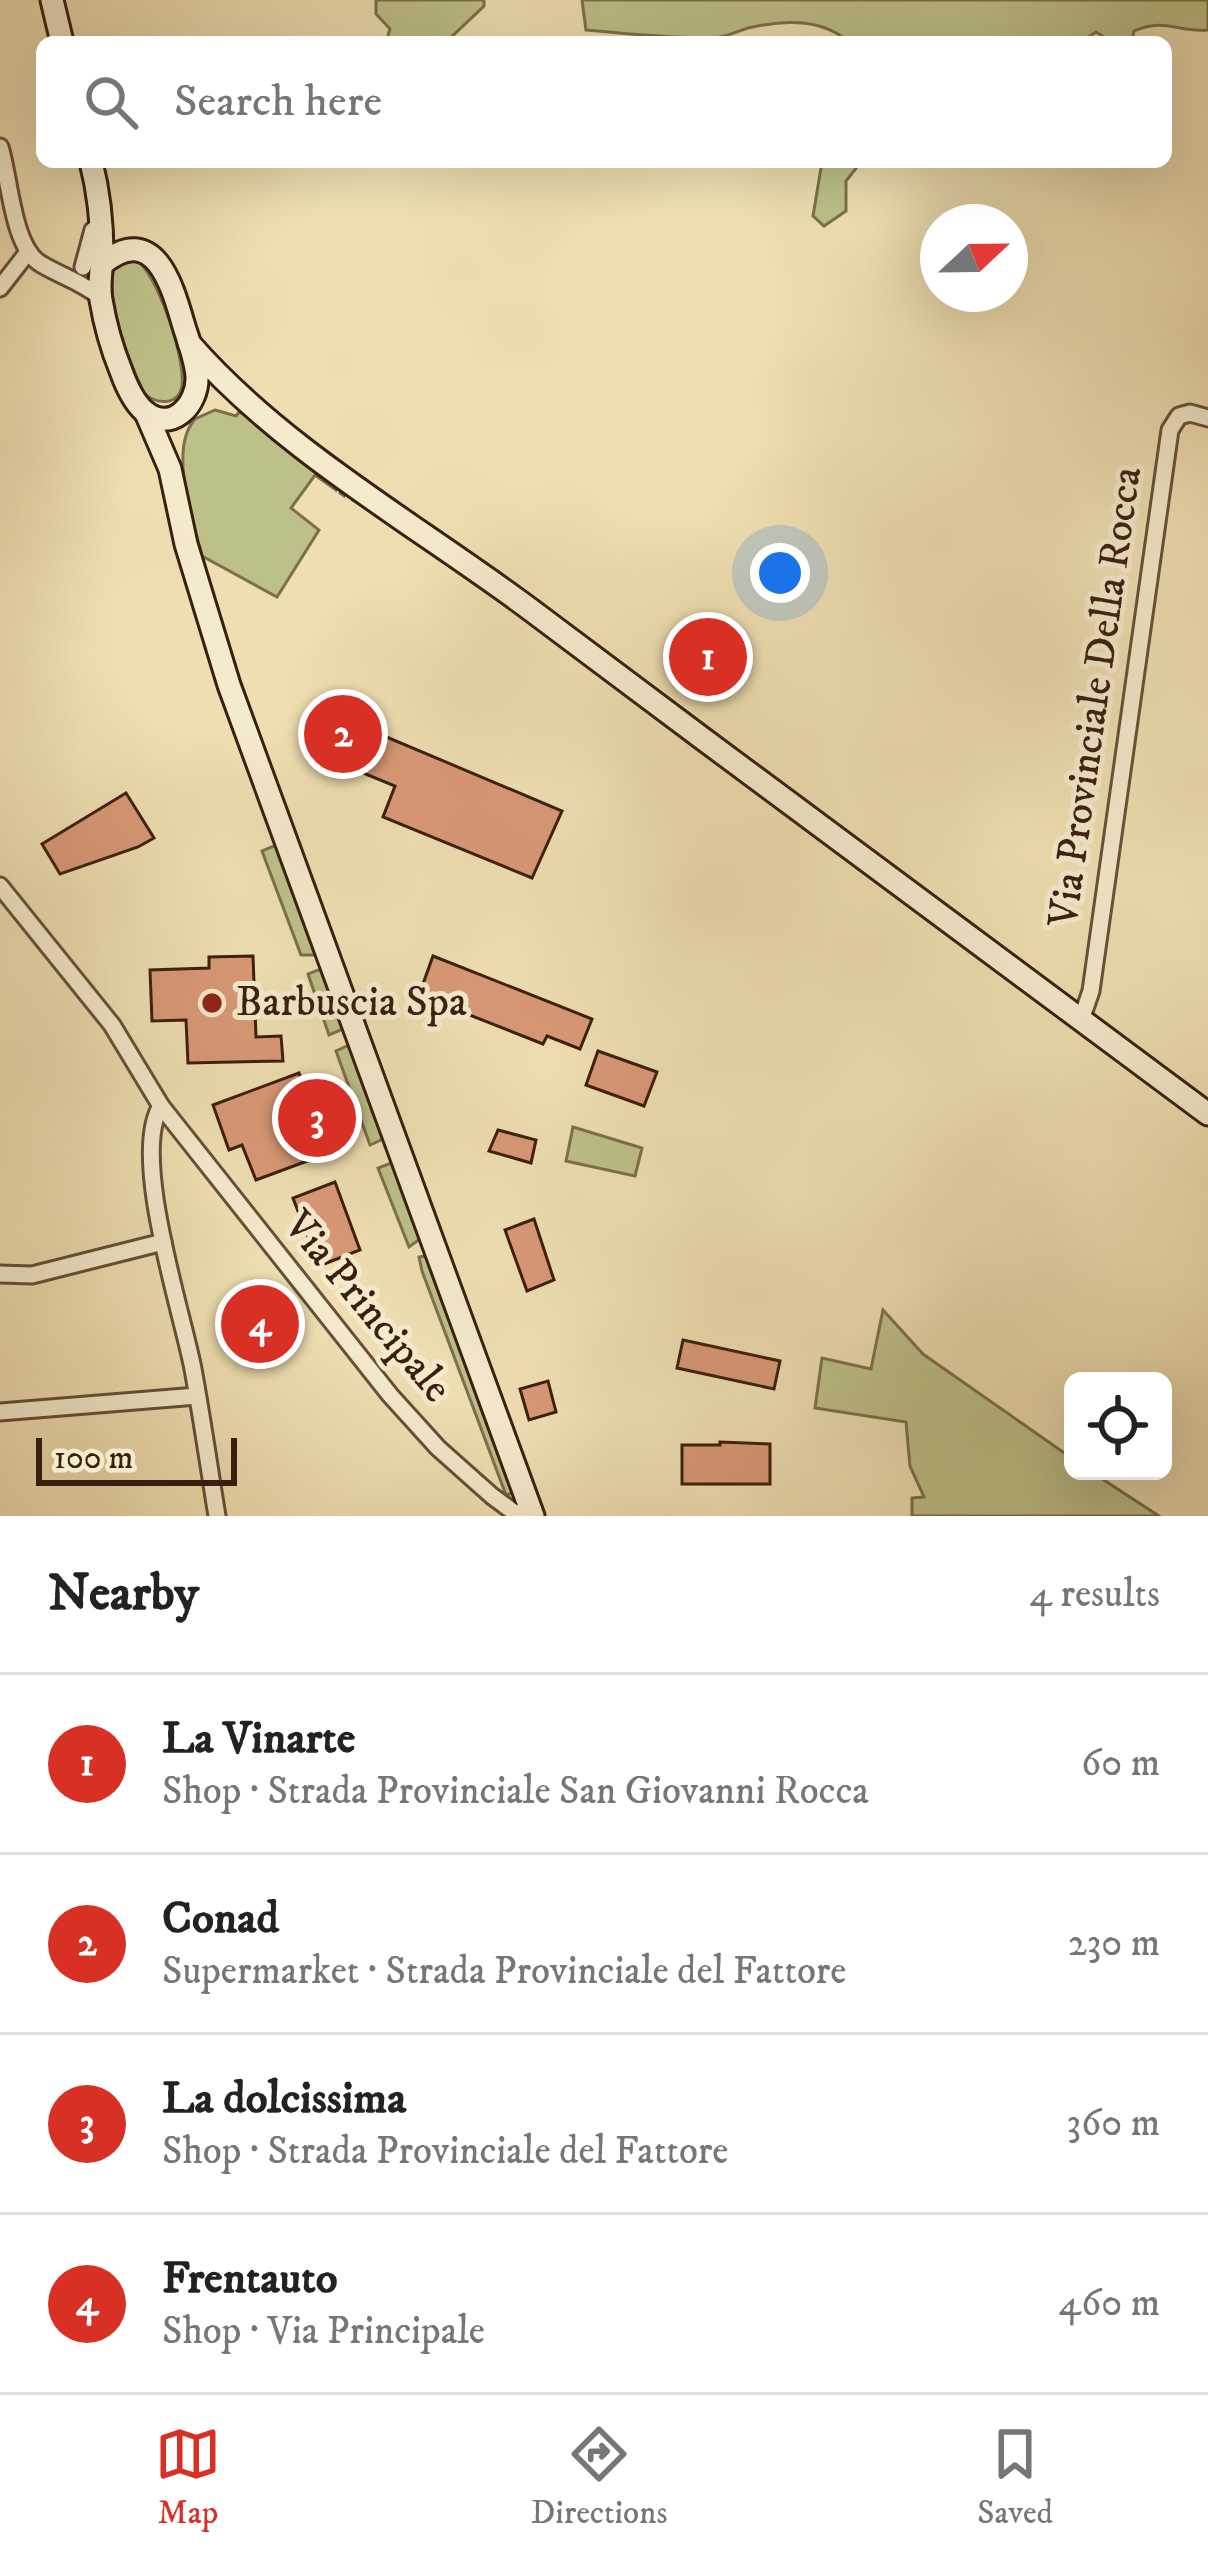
<!DOCTYPE html>
<html lang="en">
<head>
<meta charset="utf-8">
<style>
  :root { --surface:#fff; --page:#f6f6f6; --text:#222; --muted:#767676; --line:#e0e0e0; --accent:#d93025 }
  body { margin:0; font-family:"IM FELL DW Pica",serif; background:var(--page); color:var(--text) }
  .controls { position:absolute; right:36px; bottom:36px; display:grid; overflow:hidden; border-radius:18px; box-shadow:0 12px 48px #0002 }
  .controls button { width:108px; height:108px; display:grid; place-items:center; padding:0; border:0; border-bottom:3px solid var(--line); background:var(--surface); color:var(--text); font:60px sans-serif }
  .compass { position:absolute; left:920px; top:204px; width:108px; height:108px; border-radius:50%; background:var(--surface); box-shadow:0 12px 48px #0002; rotate:68deg }
  .scale { position:absolute; left:36px; bottom:30px; width:201px; box-sizing:border-box; padding-left:12px; border:6px solid #3b1f0e; border-top:0; font-size:33px; line-height:42px; white-space:nowrap; color:#3b1f0e; -webkit-text-stroke:9px #f4eacc; paint-order:stroke }
  .you { position:absolute; left:780px; top:573px; width:42px; height:42px; margin:-30px; border:9px solid #fff; border-radius:50%; background:#1a73e8; box-shadow:0 0 0 18px #1a73e833 }
  .badge { display:grid; place-items:center; width:78px; height:78px; border-radius:50%; background:var(--accent); color:#fff; font-size:39px; font-weight:700 }
  .pin { position:absolute; translate:-50% -50%; border:6px solid #fff; box-shadow:0 3px 12px #0006 }
  .list { margin:0; padding:0; list-style:none }
  h2 { display:flex; justify-content:space-between; align-items:center; height:156px; margin:0; padding:0 48px; font-size:51px }
  h2 small { font-size:39px; font-weight:400; color:var(--muted) }
  .list li { display:grid; grid-template-columns:78px 1fr auto; gap:36px; align-items:center; box-sizing:border-box; height:180px; padding:0 48px; border-top:3px solid var(--line) }
  .list b { display:block; font-size:45px; white-space:nowrap }
  .list p { margin:0; font-size:39px; white-space:nowrap; color:var(--muted) }
  .list em { font-size:39px; font-style:normal; color:var(--muted) }
  .icon { flex:none; width:66px; height:66px; fill:none; stroke:currentColor; stroke-width:2; stroke-linecap:round; stroke-linejoin:round }
  .map { position:relative; flex:none; width:1208px; height:1516px; overflow:hidden }
  .search { position:absolute; background:var(--surface); box-shadow:0 12px 48px #0002; left:36px; right:36px; top:36px; height:132px; display:flex; align-items:center; gap:30px; box-sizing:border-box; padding:0 42px; border-radius:18px; color:var(--muted); font-size:45px }
  .sheet { height:876px; background:var(--surface) }
  nav { display:flex; justify-content:space-around; align-items:center; box-sizing:border-box; height:168px; border-top:3px solid var(--line); background:var(--surface); font-size:33px; color:var(--muted) }
  nav a { display:grid; justify-items:center; gap:6px }
  nav .on { color:var(--accent) }
  .map>svg:first-child { display:block }
</style>
</head>
<body>
<div class="map">
<svg width="1208" height="1516" viewBox="0 0 1208 1516">
  <rect width="100%" height="100%" fill="#eedeb1"/>
  <filter id="stains"><feTurbulence type="fractalNoise" baseFrequency=".00167" numOctaves="4"/><feColorMatrix values="0 0 0 0 .2 0 0 0 0 .09 0 0 0 0 .02 0 0 0 .5 -.17"/></filter>
  <radialGradient id="worn" r=".72"><stop offset=".6" stop-color="#630" stop-opacity="0"/><stop offset="1" stop-color="#630" stop-opacity=".3"/></radialGradient>
  <g fill="#bdc088" stroke="#7c704b" stroke-width="3">
    <path d="M376,0h108v6l-38,36h-65l6,-3 3,-10 -14,-15z"/>
    <path d="M582,0h626v30c-31,3 -42,-13 -74,1l-2,11h-20l-16,-10 -15,10h-240v-6c-27,-18 -63,-15 -93,-8 -13,4 -23,10 -37,10 -42,0 -83,-4 -125,-8z"/>
    <path d="M822,162h39l-15,19v30l-22,15 -11,-10z"/>
    <path d="M135,259c22,12 51,101 47,127 -4,21 -27,18 -38,7 -14,-29 -41,-97 -29,-127z"/>
    <path d="M215,410l21,6 3,-4 36,20 71,59 -2,5 -4,-3 2,-5 -4,-2 -2,4 -21,-15 -24,33 28,22 -42,67 -75,-41c-9,-36 -34,-107 -7,-137z"/>
    <path d="M276,845l39,110h-14l-39,-104z"/>
    <path d="M318,970l4,1 21,58 -14,6 -21,-61z"/>
    <path d="M349,1045l34,94 -13,6 -34,-94z"/>
    <path d="M573,1127l69,21 -7,28 -69,-15z"/>
    <path d="M394,1162l26,77 -11,8 -31,-79z"/>
    <path d="M427,1256l88,236 -9,3 -84,-224 -3,-14z"/>
    <path d="M883,1310l40,44 150,105v12h17l69,45h-247v-18l12,-1 -14,-31 -4,-44 -91,-14 7,-50 49,11z"/>
  </g>
  <g fill="#d89876" stroke="#3b1f0e" stroke-width="3">
    <path d="M332,714l230,97 -30,67 -149,-61 12,-31 -56,-23 -15,-25z"/>
    <path d="M126,793l28,45 -16,9 -78,27 -18,-30z"/>
    <path d="M253,956l3,81 25,-1 2,25 -95,2 -2,-43 -34,1 -2,-51 59,-2v-11z"/>
    <path d="M433,956l159,63 -12,30 -33,-13 -4,8 -124,-49z"/>
    <path d="M598,1051l59,21 -13,34 -58,-21z"/>
    <path d="M299,1073l27,81 -70,26 -14,-35 -13,5 -16,-45z"/>
    <path d="M498,1130l38,10 -5,23 -42,-12z"/>
    <path d="M335,1182l25,68 -41,16 -26,-68z"/>
    <path d="M534,1219l20,61 -27,11 -22,-61z"/>
    <path d="M683,1340l97,21 -6,28 -97,-21z"/>
    <path d="M548,1381l8,31 -27,8 -9,-31z"/>
    <path d="M720,1442l50,2v40h-88v-39h38z"/>
  </g>
  <g fill="none" stroke-linecap="round" stroke-linejoin="round">
    <defs>
      <g id="street">
        <path d="M0,147c10,31 12,100 41,117 20,12 41,18 59,33"/>
        <path d="M83,267l10,-37"/>
        <path d="M0,288l28,-36"/>
        <path d="M0,886l112,139 49,81 229,289 48,53 54,48 23,17 17,-1"/>
        <path d="M1081,1020l10,-29 79,-561 9,-14 11,-3 18,5"/>
        <path d="M161,1106c-31,49 21,205 32,263 9,49 16,98 24,147"/>
        <path d="M0,1274l32,1 131,-33"/>
        <path d="M0,1412l197,-16"/>
      </g>
      <g id="secondary">
        <path d="M52,0l10,42"/>
        <path d="M91,162c8,31 11,60 11,92 0,15 -4,30 -1,46 4,24 11,49 20,71 5,14 12,30 23,40 27,23 54,-6 53,-34 -1,-18 -9,-37 -14,-54 -11,-38 -29,-102 -81,-59"/>
        <path d="M189,343c93,107 228,182 342,267 225,169 451,337 677,504"/>
        <path d="M146,413l24,56 16,75 43,141 304,831"/>
      </g>
    </defs>
    <use href="#street" stroke="#684f37" stroke-width="21"/>
    <use href="#secondary" stroke="#3b1f0e" stroke-width="27"/>
    <use href="#street" stroke="#f4eacc" stroke-width="15"/>
    <use href="#secondary" stroke="#f4eacc" stroke-width="21"/>
  </g>
  <circle fill="#8f2418" stroke="#f4eacc" stroke-width="4.5" cx="212" cy="1003" r="12"/>
  <g text-anchor="middle" dominant-baseline="central" stroke-width="10" stroke-linejoin="round" paint-order="stroke">
    <g font-size="42" fill="#3b1f0e" stroke="#f4eacc">
      <text transform="translate(1096 697) rotate(-82)">Via Provinciale Della Rocca</text>
      <text transform="translate(367 1307) rotate(50)">Via Principale</text>
    </g>
    <g font-size="42" fill="#3b1f0e" stroke="#f4eacc" text-anchor="start">
      <text x="236" y="1003">Barbuscia Spa</text>
    </g>
  </g>
  <rect width="100%" height="100%" filter="url(#stains)"/>
  <rect width="100%" height="100%" fill="url(#worn)"/>
</svg>
<div class="controls">
<button><svg class="icon" aria-label="locate" viewBox="0 0 24 24"><circle cx="12" cy="12" r="6"/><path d="M12 2v4M12 18v4M2 12h4M18 12h4"/></svg></button>
</div>
<svg class="compass" viewBox="-18 -18 36 36"><path d="M0-13l5 13h-10z" fill="#e53935"/><path d="M0 13l5-13h-10z" fill="#767676"/></svg>
<div class="scale">100 m</div>
<div class="you"></div>
<div class="pin badge" style="left:708px;top:657px">1</div>
<div class="pin badge" style="left:343px;top:734px">2</div>
<div class="pin badge" style="left:317px;top:1118px">3</div>
<div class="pin badge" style="left:260px;top:1324px">4</div>
<div class="search"><svg class="icon" aria-label="search" viewBox="0 0 24 24"><circle cx="10" cy="10" r="6"/><path d="M15 15l6 6"/></svg>Search here</div>
</div>
<section class="sheet">
<h2>Nearby<small>4 results</small></h2>
<ul class="list">
<li><span class="badge">1</span><div><b>La Vinarte</b><p>Shop · Strada Provinciale San Giovanni Rocca</p></div><em>60 m</em></li>
<li><span class="badge">2</span><div><b>Conad</b><p>Supermarket · Strada Provinciale del Fattore</p></div><em>230 m</em></li>
<li><span class="badge">3</span><div><b>La dolcissima</b><p>Shop · Strada Provinciale del Fattore</p></div><em>360 m</em></li>
<li><span class="badge">4</span><div><b>Frentauto</b><p>Shop · Via Principale</p></div><em>460 m</em></li>
</ul>
</section>
<nav>
<a class="on"><svg class="icon" aria-label="map" viewBox="0 0 24 24"><path d="M3 6l6-2 6 2 6-2v14l-6 2-6-2-6 2zM9 4v14M15 6v14"/></svg>Map</a>
<a><svg class="icon" aria-label="directions" viewBox="0 0 24 24"><path d="M12 3l9 9-9 9-9-9zM9 14v-3h6M13 9l2 2-2 2"/></svg>Directions</a>
<a><svg class="icon" aria-label="saved" viewBox="0 0 24 24"><path d="M7 4h10v16l-5-4-5 4z"/></svg>Saved</a>
</nav>
</body>
</html>
